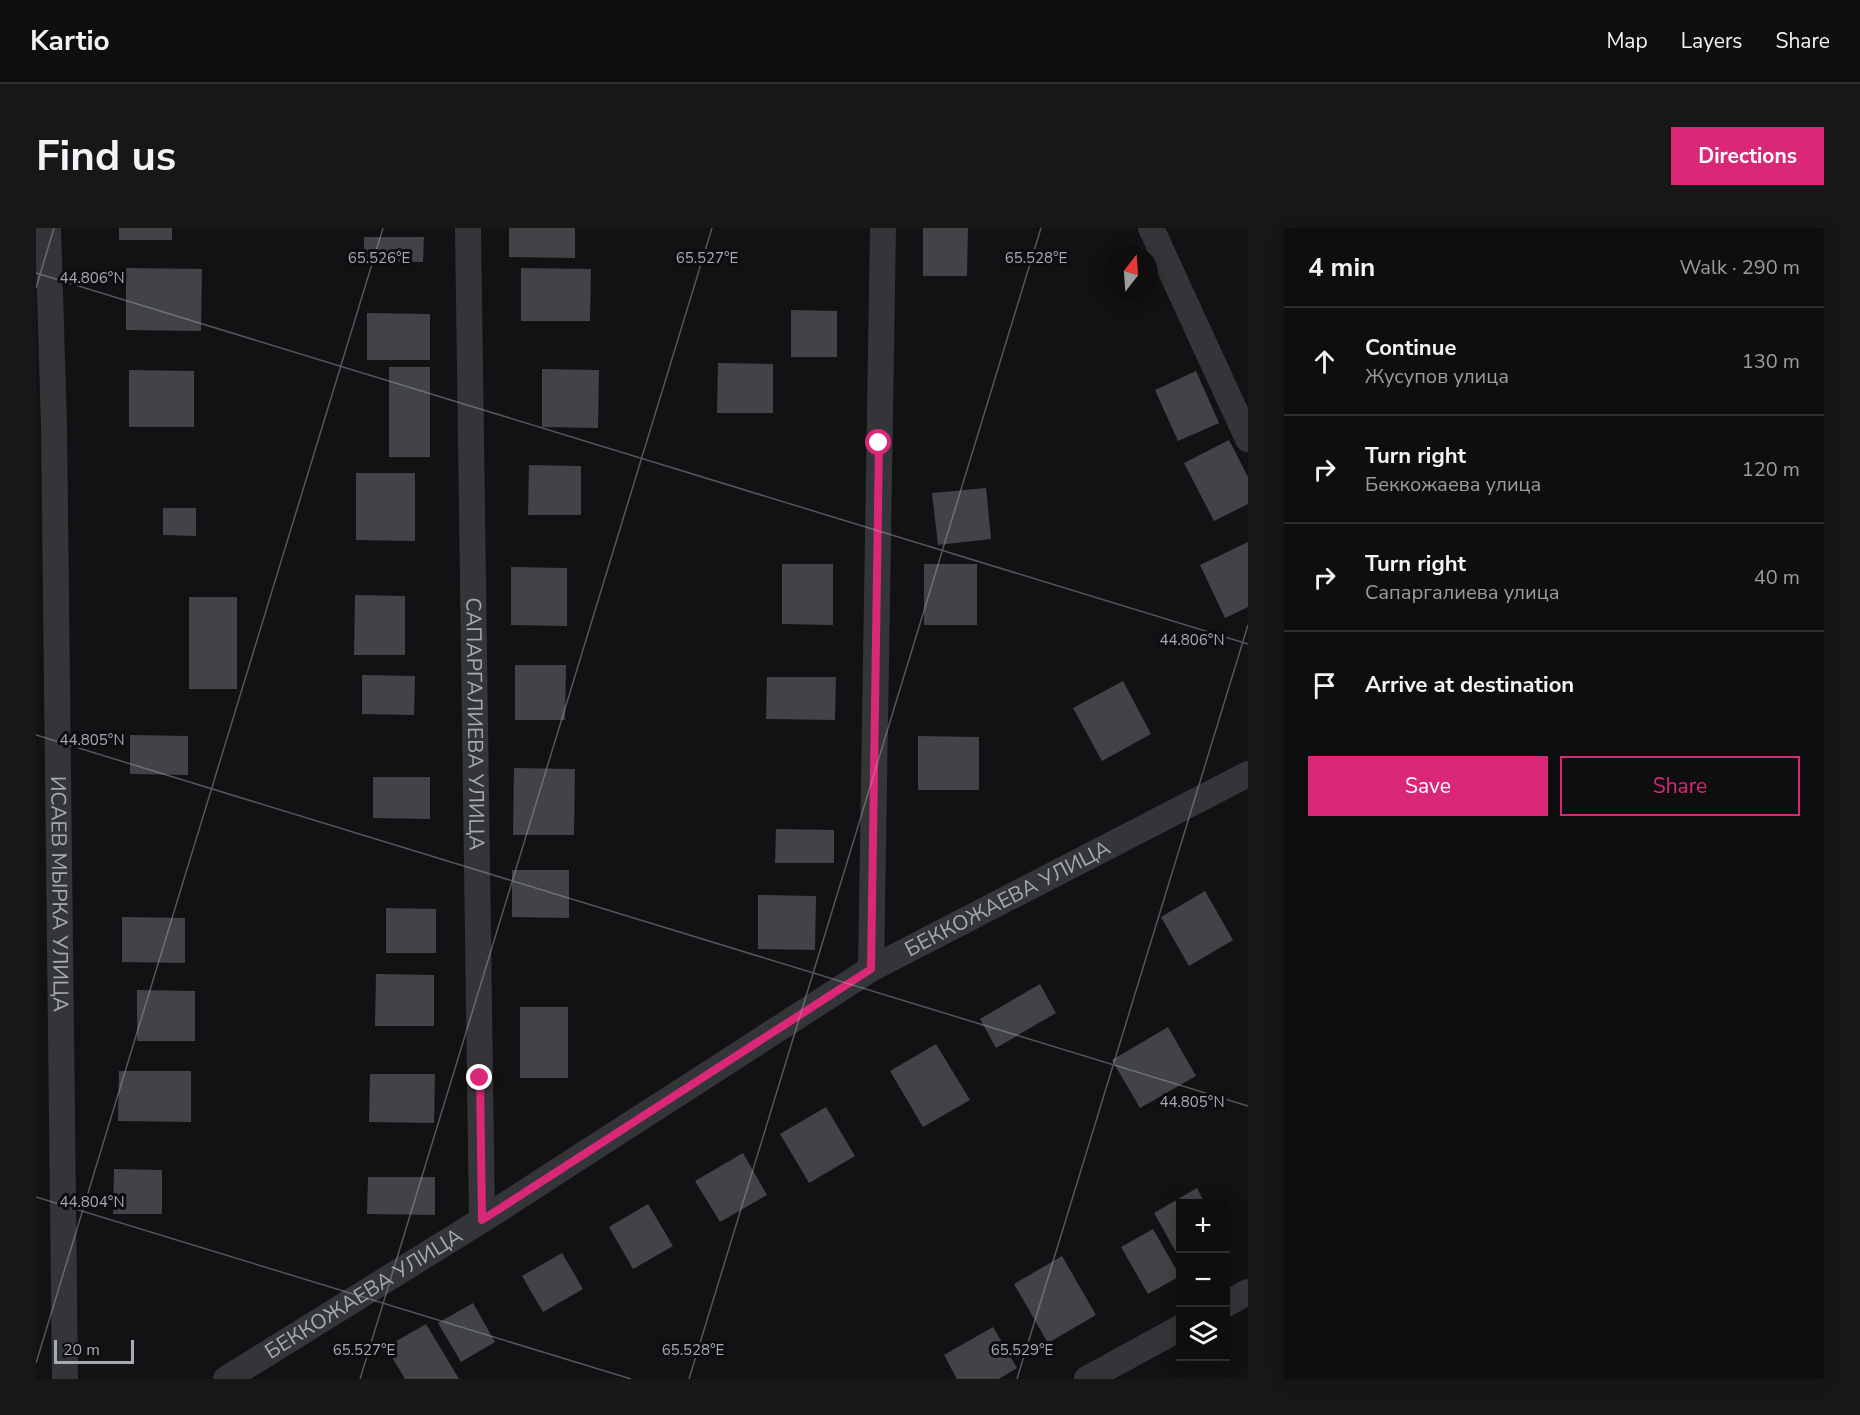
<!DOCTYPE html>
<html lang="en">
<head>
<meta charset="utf-8">
<style>
  :root { --surface:#0e0e0f; --page:#171718; --text:#f1f3f6; --muted:#9b9c9e; --line:#2e2e2f; --accent:#db2777 }
  body { margin:0; font-family:"Nunito Sans",sans-serif; background:var(--page); color:var(--text) }
  .controls { position:absolute; right:18px; bottom:18px; display:grid; overflow:hidden; border-radius:0px; box-shadow:0 3px 15px #0003 }
  .controls button { width:54px; height:54px; display:grid; place-items:center; padding:0; border:0; border-bottom:2px solid var(--line); background:var(--surface); color:var(--text); font:30px sans-serif }
  .compass { position:absolute; left:1068px; top:18px; width:54px; height:54px; border-radius:50%; background:var(--surface); box-shadow:0 3px 15px #0003; rotate:17deg }
  .scale { position:absolute; left:18px; bottom:15px; width:80px; box-sizing:border-box; padding-left:6px; border:3px solid #a5abb2; border-top:0; font-size:16px; line-height:21px; white-space:nowrap; color:#a5abb2; -webkit-text-stroke:4px #0d0d0f; paint-order:stroke }
  .stop { position:absolute; width:18px; height:18px; margin:-14px; border:4px solid #db2777; border-radius:50%; background:#fff }
  .stop.end { background:#db2777; border-color:#fff; box-shadow:0 2px 6px #0008 }
  .list { margin:0; padding:0; list-style:none }
  h2 { display:flex; justify-content:space-between; align-items:center; height:78px; margin:0; padding:0 24px; font-size:26px }
  h2 small { font-size:20px; font-weight:400; color:var(--muted) }
  .list li { display:grid; grid-template-columns:39px 1fr auto; gap:18px; align-items:center; box-sizing:border-box; height:108px; padding:0 24px; border-top:2px solid var(--line) }
  .list b { display:block; font-size:22px; white-space:nowrap }
  .list p { margin:0; font-size:20px; white-space:nowrap; color:var(--muted) }
  .list em { font-size:20px; font-style:normal; color:var(--muted) }
  .actions { display:flex; gap:12px; padding:18px 24px }
  .actions a { flex:1; padding:14px 0; border:2px solid var(--accent); border-radius:0px; text-align:center; font-size:21px; color:var(--accent) }
  .actions .main { background:var(--accent); color:#fff }
  .icon { flex:none; width:33px; height:33px; fill:none; stroke:currentColor; stroke-width:2; stroke-linecap:round; stroke-linejoin:round }
  .map { position:relative; flex:none; width:1212px; height:1151px; overflow:hidden; border-radius:0px }
  header { display:flex; align-items:center; gap:36px; box-sizing:border-box; height:84px; padding:0 30px; background:var(--surface); border-bottom:2px solid var(--line) }
  header strong { font-size:28px }
  nav { display:flex; gap:33px; margin-inline-start:auto; font-size:21px }
  .intro { display:flex; align-items:center; justify-content:space-between; box-sizing:border-box; height:144px; padding:0 36px }
  h1 { margin:0; font-size:42px }
  .button { padding:15px 27px; border-radius:0px; background:var(--accent); color:#fff; font-size:21px; font-weight:700 }
  main { display:flex; gap:36px; padding:0 36px }
  aside { flex:1; background:var(--surface); border-radius:0px; box-shadow:0 3px 15px #0003 }
  .map>svg:first-child { display:block }
</style>
</head>
<body>
<header>
<strong>Kartio</strong>
<nav><a>Map</a><a>Layers</a><a>Share</a></nav>
</header>
<div class="intro"><h1>Find us</h1><a class="button">Directions</a></div>
<main>
<div class="map">
<svg width="1212" height="1151" viewBox="0 0 1212 1151">
  <rect width="100%" height="100%" fill="#121214"/>
  <g fill="#414346">
    <rect x="83" y="0" width="53" height="12"/>
    <path d="M473,0h66v30l-66,-1z"/>
    <path d="M887,0h45l-1,48h-44z"/>
    <path d="M328,9h60l-1,25 -59,-1z"/>
    <path d="M90,40l76,1 -1,62 -75,-1z"/>
    <path d="M485,40l70,1 -1,52h-69z"/>
    <path d="M755,82l46,1v46h-46z"/>
    <path d="M331,85l63,1v46h-63z"/>
    <path d="M682,135l55,1v49h-56z"/>
    <rect x="353" y="139" width="41" height="90"/>
    <path d="M506,141l57,1 -1,58 -56,-1z"/>
    <path d="M93,142l65,1v56h-65z"/>
    <path d="M1160,143l23,52 -41,18 -23,-51z"/>
    <path d="M1193,212l19,37v27l-34,17 -30,-58z"/>
    <path d="M493,237l52,1v49h-53z"/>
    <path d="M320,245h59v68l-59,-1z"/>
    <path d="M950,260l5,51 -53,6 -6,-52z"/>
    <path d="M127,280h33v28l-33,-1z"/>
    <path d="M1212,314v65l-23,11 -25,-53z"/>
    <path d="M746,336h51v61l-51,-1z"/>
    <rect x="888" y="336" width="53" height="61"/>
    <path d="M475,339l56,1v58l-56,-1z"/>
    <path d="M319,367l50,1v59h-51z"/>
    <rect x="153" y="369" width="48" height="92"/>
    <path d="M479,437h51l-1,55h-50z"/>
    <path d="M326,447l53,1 -1,39 -52,-1z"/>
    <path d="M731,449h69l-1,43 -69,-1z"/>
    <path d="M1087,453l28,53 -49,27 -29,-53z"/>
    <path d="M94,507l58,1v39l-58,-1z"/>
    <path d="M882,508l61,1v53h-61z"/>
    <path d="M478,540l61,1 -1,66h-61z"/>
    <path d="M337,549h57v42l-57,-1z"/>
    <path d="M740,601l58,1v33h-59z"/>
    <path d="M476,642h57v48l-57,-1z"/>
    <path d="M1169,663l28,49 -44,26 -28,-49z"/>
    <path d="M722,667l58,1 -1,54 -57,-1z"/>
    <path d="M350,680l50,1v44h-50z"/>
    <path d="M86,689l63,1v45l-63,-1z"/>
    <path d="M340,746l58,1v51h-59z"/>
    <path d="M1004,756l16,29 -60,35 -16,-29z"/>
    <path d="M101,762l58,1v50h-58z"/>
    <rect x="484" y="779" width="48" height="71"/>
    <path d="M1132,799l28,49 -56,32 -28,-48z"/>
    <path d="M900,816l34,56 -47,27 -33,-56z"/>
    <path d="M83,843h72v51l-73,-1z"/>
    <path d="M334,846h65l-1,49 -65,-1z"/>
    <path d="M790,879l29,49 -46,27 -29,-49z"/>
    <path d="M707,925l24,42 -47,27 -25,-41z"/>
    <path d="M78,941l48,1v44h-49z"/>
    <path d="M332,949h67v38l-68,-1z"/>
    <path d="M1161,960l8,16h-25v55l-26,-46z"/>
    <path d="M612,976l25,42 -40,23 -24,-42z"/>
    <path d="M1117,1001l27,47 -32,18 -27,-47z"/>
    <path d="M526,1025l21,36 -40,23 -21,-36z"/>
    <path d="M1026,1028l34,59 -48,28 -34,-59z"/>
    <path d="M437,1075l22,39 -34,20 -23,-39z"/>
    <path d="M390,1096l33,55h-54l-19,-32z"/>
    <path d="M957,1099l24,41 -18,11h-42l-13,-24z"/>
  </g>
  <g fill="none" stroke-linecap="round" stroke-linejoin="round">
    <g stroke="#343538" stroke-width="26">
      <path id="s1" d="M12,0l6,197 11,954"/>
      <path id="s2" d="M432,0l14,992"/>
      <path d="M1115,0l97,211"/>
      <path d="M835,741l12,-741"/>
      <path d="M1190,1076l22,-12"/>
      <path id="s3" d="M190,1151l256,-159 389,-251 377,-195"/>
      <path d="M1051,1151l93,-51"/>
    </g>
  </g>
  <g fill="none" stroke-linecap="round" stroke-linejoin="round">
    <path stroke="#db2777" stroke-width="8" d="M444,850l2,142 389,-251 8,-526"/>
  </g>
  <path fill="none" stroke="#a5abb2" stroke-width="1.5" stroke-opacity="0.45" d="M0,45l1212,371M0,60l18,-60M0,507l1212,371M0,969l595,182M0,1135l347,-1135M324,1151l352,-1151M653,1151l352,-1151M981,1151l231,-754"/>
  <g text-anchor="middle" dominant-baseline="central" stroke-width="6" stroke-linejoin="round" paint-order="stroke">
    <g font-size="21" fill="#a5abb2" stroke="#0d0d0f">
      <text stroke="none"><textPath href="#s2" startOffset="496">САПАРГАЛИЕВА УЛИЦА</textPath></text>
      <text stroke="none"><textPath href="#s1" startOffset="666">ИСАЕВ МЫРКА УЛИЦА</textPath></text>
      <text stroke="none"><textPath href="#s3" startOffset="918">БЕККОЖАЕВА УЛИЦА</textPath></text>
      <text stroke="none"><textPath href="#s3" startOffset="162">БЕККОЖАЕВА УЛИЦА</textPath></text>
    </g>
  </g>
  <g font-size="15" text-anchor="middle" fill="#a5abb2" stroke="#0d0d0f" stroke-width="6" stroke-linejoin="round" paint-order="stroke">
    <text x="343" y="35">65.526°E</text>
    <text x="671" y="35">65.527°E</text>
    <text x="1000" y="35">65.528°E</text>
    <text x="56" y="55">44.806°N</text>
    <text x="1156" y="417">44.806°N</text>
    <text x="56" y="517">44.805°N</text>
    <text x="1156" y="879">44.805°N</text>
    <text x="56" y="979">44.804°N</text>
    <text x="328" y="1127">65.527°E</text>
    <text x="657" y="1127">65.528°E</text>
    <text x="986" y="1127">65.529°E</text>
  </g>
</svg>
<div class="controls">
<button>+</button>
<button>−</button>
<button><svg class="icon" aria-label="layers" viewBox="0 0 24 24"><path d="M12 4l9 5-9 5-9-5zM3 14l9 5 9-5"/></svg></button>
</div>
<svg class="compass" viewBox="-18 -18 36 36"><path d="M0-13l5 13h-10z" fill="#e53935"/><path d="M0 13l5-13h-10z" fill="#9b9c9e"/></svg>
<div class="scale">20 m</div>
<div class="stop" style="left:843px;top:215px"></div>
<div class="stop end" style="left:444px;top:850px"></div>
</div>
<aside>
<h2>4 min<small>Walk · 290 m</small></h2>
<ul class="list">
<li><svg class="icon" aria-label="ahead" viewBox="0 0 24 24"><path d="M12 20V5M6 11l6-6 6 6"/></svg><div><b>Continue</b><p>Жусупов улица</p></div><em>130 m</em></li>
<li><svg class="icon" aria-label="right" viewBox="0 0 24 24"><path d="M7 20v-9h11M14 6l5 5-5 5"/></svg><div><b>Turn right</b><p>Беккожаева улица</p></div><em>120 m</em></li>
<li><svg class="icon" aria-label="right" viewBox="0 0 24 24"><path d="M7 20v-9h11M14 6l5 5-5 5"/></svg><div><b>Turn right</b><p>Сапаргалиева улица</p></div><em>40 m</em></li>
<li><svg class="icon" aria-label="arrive" viewBox="0 0 24 24"><path d="M6 21V4h12l-3 4 3 4H6"/></svg><div><b>Arrive at destination</b></div></li>
</ul>
<div class="actions"><a class="main">Save</a><a>Share</a></div>
</aside>
</main>
</body>
</html>
